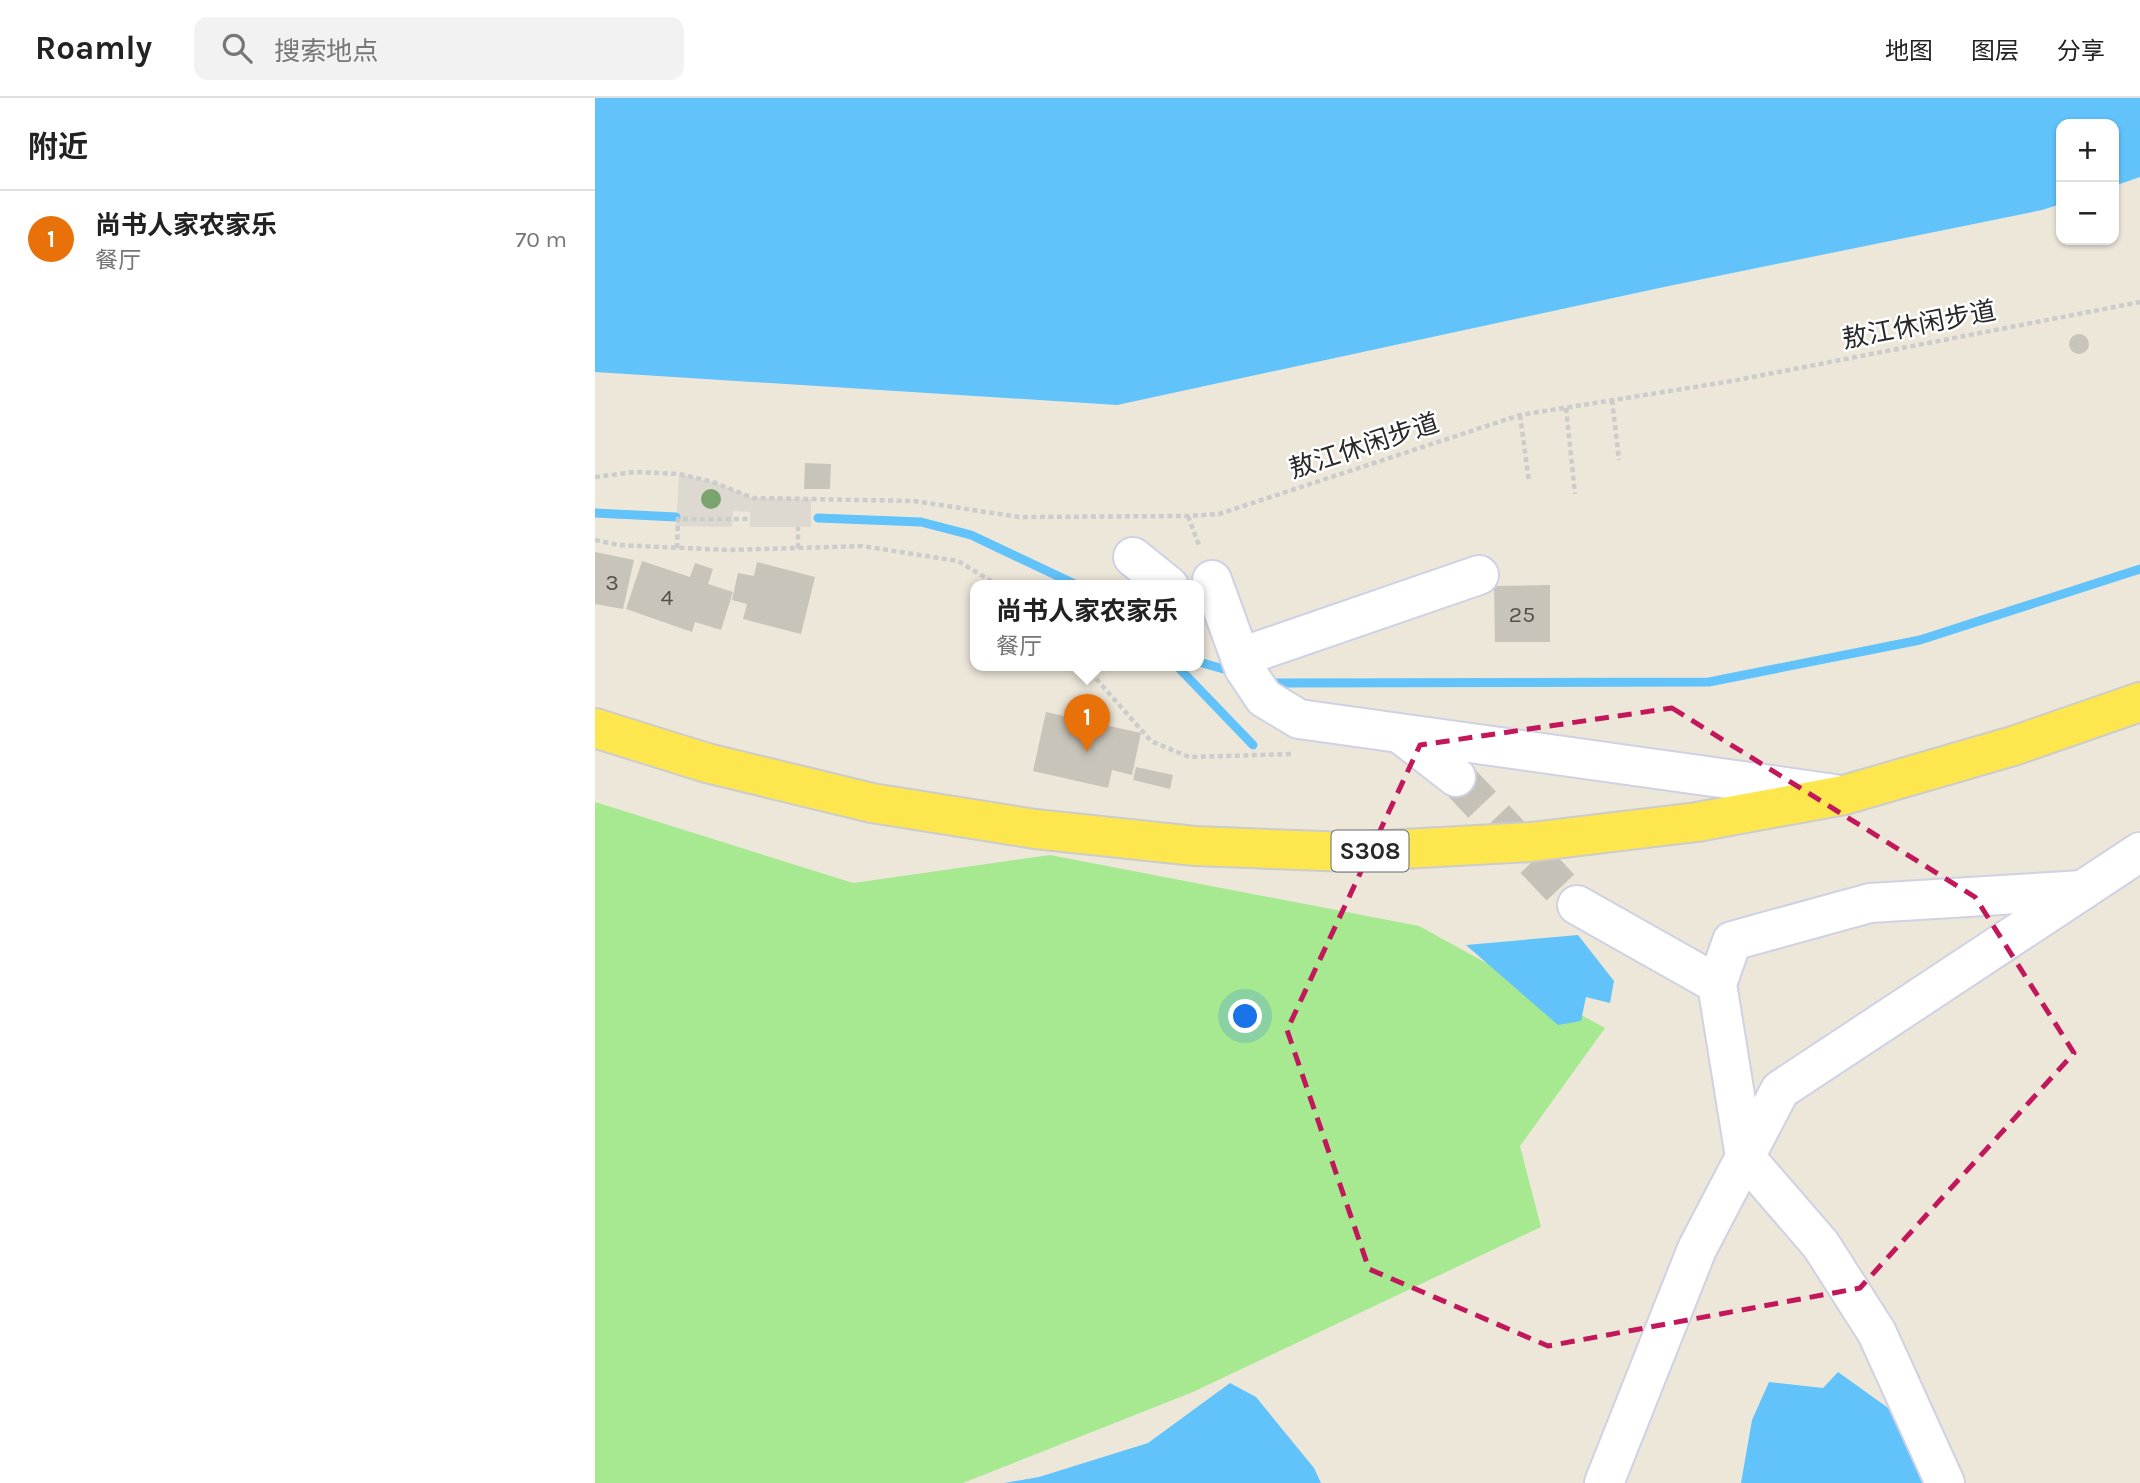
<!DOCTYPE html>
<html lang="zh">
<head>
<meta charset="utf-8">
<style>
  :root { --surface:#fff; --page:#f2f2f2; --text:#222; --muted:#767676; --line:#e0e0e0; --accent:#2563eb }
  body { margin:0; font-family:Karla,"Noto Sans SC",sans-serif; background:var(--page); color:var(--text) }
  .controls { position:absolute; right:21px; top:21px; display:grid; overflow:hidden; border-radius:14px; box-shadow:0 2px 5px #0004 }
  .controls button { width:63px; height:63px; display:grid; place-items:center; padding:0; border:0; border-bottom:2px solid var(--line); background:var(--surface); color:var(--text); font:35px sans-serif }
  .you { position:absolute; left:651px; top:919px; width:24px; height:24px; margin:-18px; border:5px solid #fff; border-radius:50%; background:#1a73e8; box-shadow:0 0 0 10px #1a73e833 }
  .badge { display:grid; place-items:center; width:46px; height:46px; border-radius:50%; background:var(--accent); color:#fff; font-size:23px; font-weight:700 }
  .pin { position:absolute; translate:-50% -58px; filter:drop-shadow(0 2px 4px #0008) }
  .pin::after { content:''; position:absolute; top:37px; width:24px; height:21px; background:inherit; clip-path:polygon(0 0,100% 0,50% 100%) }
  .popup { position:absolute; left:375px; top:482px; width:234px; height:91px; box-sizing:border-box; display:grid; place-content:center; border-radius:14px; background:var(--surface); filter:drop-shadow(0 2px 5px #0005); font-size:23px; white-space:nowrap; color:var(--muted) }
  .popup b { font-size:26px; color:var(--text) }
  .popup::after { content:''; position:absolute; left:50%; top:100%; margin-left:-14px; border:14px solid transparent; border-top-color:var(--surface) }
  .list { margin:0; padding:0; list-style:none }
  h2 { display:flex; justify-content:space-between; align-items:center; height:91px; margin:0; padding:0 28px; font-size:30px }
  h2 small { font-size:23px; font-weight:400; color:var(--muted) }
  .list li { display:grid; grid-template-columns:46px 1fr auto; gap:21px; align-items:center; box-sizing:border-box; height:98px; padding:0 28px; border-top:2px solid var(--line) }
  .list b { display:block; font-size:26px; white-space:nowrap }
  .list p { margin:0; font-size:23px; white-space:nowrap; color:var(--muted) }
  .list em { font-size:23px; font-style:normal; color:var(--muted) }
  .icon { flex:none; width:38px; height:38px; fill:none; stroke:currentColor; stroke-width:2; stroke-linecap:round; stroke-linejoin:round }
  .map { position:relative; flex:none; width:1545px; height:1385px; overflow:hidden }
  header { display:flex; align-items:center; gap:42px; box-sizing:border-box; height:98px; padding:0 35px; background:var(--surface); border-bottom:2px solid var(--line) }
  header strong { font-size:33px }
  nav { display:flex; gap:38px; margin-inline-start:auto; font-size:24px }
  .search { width:490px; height:63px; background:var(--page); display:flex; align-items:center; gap:18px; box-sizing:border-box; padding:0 24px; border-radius:14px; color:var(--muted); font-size:26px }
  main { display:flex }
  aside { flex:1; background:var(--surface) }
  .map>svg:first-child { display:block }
</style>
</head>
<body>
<header>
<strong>Roamly</strong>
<div class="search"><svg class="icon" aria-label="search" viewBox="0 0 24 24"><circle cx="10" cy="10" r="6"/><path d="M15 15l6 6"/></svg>搜索地点</div>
<nav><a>地图</a><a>图层</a><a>分享</a></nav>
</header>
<main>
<aside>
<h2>附近<small></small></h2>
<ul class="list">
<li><span class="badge" style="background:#e8710a">1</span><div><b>尚书人家农家乐</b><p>餐厅</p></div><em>70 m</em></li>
</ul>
</aside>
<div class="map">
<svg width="1545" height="1385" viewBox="0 0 1545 1385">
  <rect width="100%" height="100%" fill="#ede7da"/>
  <path fill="#a6e991" d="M0,704l258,81 197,-28 369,71 186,102 -85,118 21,81 -348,165 -230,91h-368z"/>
  <path fill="#ddd9d1" d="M84,376l34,8 40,16 58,1v28h-61v-15l-17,-1 -1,16 -56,-1z"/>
  <g fill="#62c2fa">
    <path d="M0,0h1545v79l-26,9v-62h-53v80l-19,6 -378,77 -547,118 -522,-33z"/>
    <path d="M983,837l36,46 -4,22 -24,-6 -5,24 -23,4 -92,-80z"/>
    <path d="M1243,1274l67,48 24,63h-188l11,-63 17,-38 54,6z"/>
    <path d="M635,1285l26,14 58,71 7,15h-317l35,-6 109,-34z"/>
  </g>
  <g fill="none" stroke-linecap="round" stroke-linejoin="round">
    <g stroke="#62c2fa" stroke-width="9">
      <path d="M0,415l81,4"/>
      <path d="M223,420l103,4 50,13 108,51"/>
      <path d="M604,564l35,10"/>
      <path d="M582,568l76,79"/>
      <path d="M673,583l8,2 433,-1 211,-42 220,-71"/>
    </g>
  </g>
  <g fill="#c8c4ba">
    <circle cx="1484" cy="246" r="10"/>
    <path d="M210,365l26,1 -1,25h-26z"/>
    <path d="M0,454l39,8 -11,49 -28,-5z"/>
    <path d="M47,463l48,16 5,-14 18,6 -5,15 25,8 -12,38 -26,-8 -3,10 -66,-23z"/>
    <path d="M162,464l58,15 -14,57 -58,-15 4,-15 -15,-4 6,-27 16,3z"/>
    <path d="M955,487v57h-55l-1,-56z"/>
    <path d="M451,614l95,21 -9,42 -20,-5 -4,18 -75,-17z"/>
    <path d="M541,669l37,8 -3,14 -37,-9z"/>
  </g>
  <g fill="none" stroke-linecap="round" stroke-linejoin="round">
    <path stroke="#c6c1b7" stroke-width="38" stroke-dasharray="38 19" stroke-linecap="butt" d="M861,679l121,128"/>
    <defs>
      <g id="minor">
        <path d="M538,459l36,29"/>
        <path d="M617,482l32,88 20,30 35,21 536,75"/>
        <path d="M646,559l238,-82"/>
        <path d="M807,637l54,42"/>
        <path d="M982,807l140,79"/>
        <path d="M1009,1385l93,-234 83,-159 360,-238"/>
        <path d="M1350,1385l-68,-150 -56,-88 -76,-88 -28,-173 15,-43 138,-38 213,-13"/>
      </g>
      <path id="major" d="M0,630l112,35 165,40 163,26 160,17 154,6 182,-10 166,-20 147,-27 169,-49 127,-44"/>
    </defs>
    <use href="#minor" stroke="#cfd1e4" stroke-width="42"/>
    <use href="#major" stroke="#ccc" stroke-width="42"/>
    <g stroke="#ccc" stroke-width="4.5" stroke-dasharray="5 3.5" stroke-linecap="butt">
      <path d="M1017,302l7,60"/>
      <path d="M971,310l9,86"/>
      <path d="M925,317l9,67"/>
      <path d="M0,379l40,-5 44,2 34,8 40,16 161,3 105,16 169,-1 31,-2 301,-99 212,-34 408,-79"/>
      <path d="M593,418l12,32"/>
      <path d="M0,442l23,5 109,5 135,-4 96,15 41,25"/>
      <path d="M82,450l1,-29h72"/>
      <path d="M203,450v-21"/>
      <path d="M490,568l66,75 38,16 104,-3"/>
    </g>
    <use href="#minor" stroke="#fff" stroke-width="38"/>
    <use href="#major" stroke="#fee74e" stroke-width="38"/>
  </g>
  <circle fill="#7aa46d" cx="116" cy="401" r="10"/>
  <path fill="none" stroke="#c2185b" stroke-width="5" stroke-dasharray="14 9" stroke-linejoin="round" d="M1077,610l303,189 99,156 -214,235 -312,58 -179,-77 -82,-239 133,-285z"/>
  <g text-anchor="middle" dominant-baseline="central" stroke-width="5" stroke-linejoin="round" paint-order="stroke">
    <g font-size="23" fill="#51504d">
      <text x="17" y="484">3</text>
      <text x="72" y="499">4</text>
      <text x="927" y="516">25</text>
    </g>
    <rect fill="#fff" stroke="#696969" stroke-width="2" x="736.5" y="732.5" width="77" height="41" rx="5"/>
    <g font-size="24" font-weight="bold" fill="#292929">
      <text x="775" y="753">S308</text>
    </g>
    <g font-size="26" fill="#292929" stroke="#fff">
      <text transform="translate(1324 227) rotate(-11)">敖江休闲步道</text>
      <text transform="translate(769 348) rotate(-18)">敖江休闲步道</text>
    </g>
  </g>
</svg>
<div class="controls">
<button>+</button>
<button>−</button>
</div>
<div class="you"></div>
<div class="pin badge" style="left:492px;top:654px;background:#e8710a">1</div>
<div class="popup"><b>尚书人家农家乐</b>餐厅</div>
</div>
</main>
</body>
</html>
